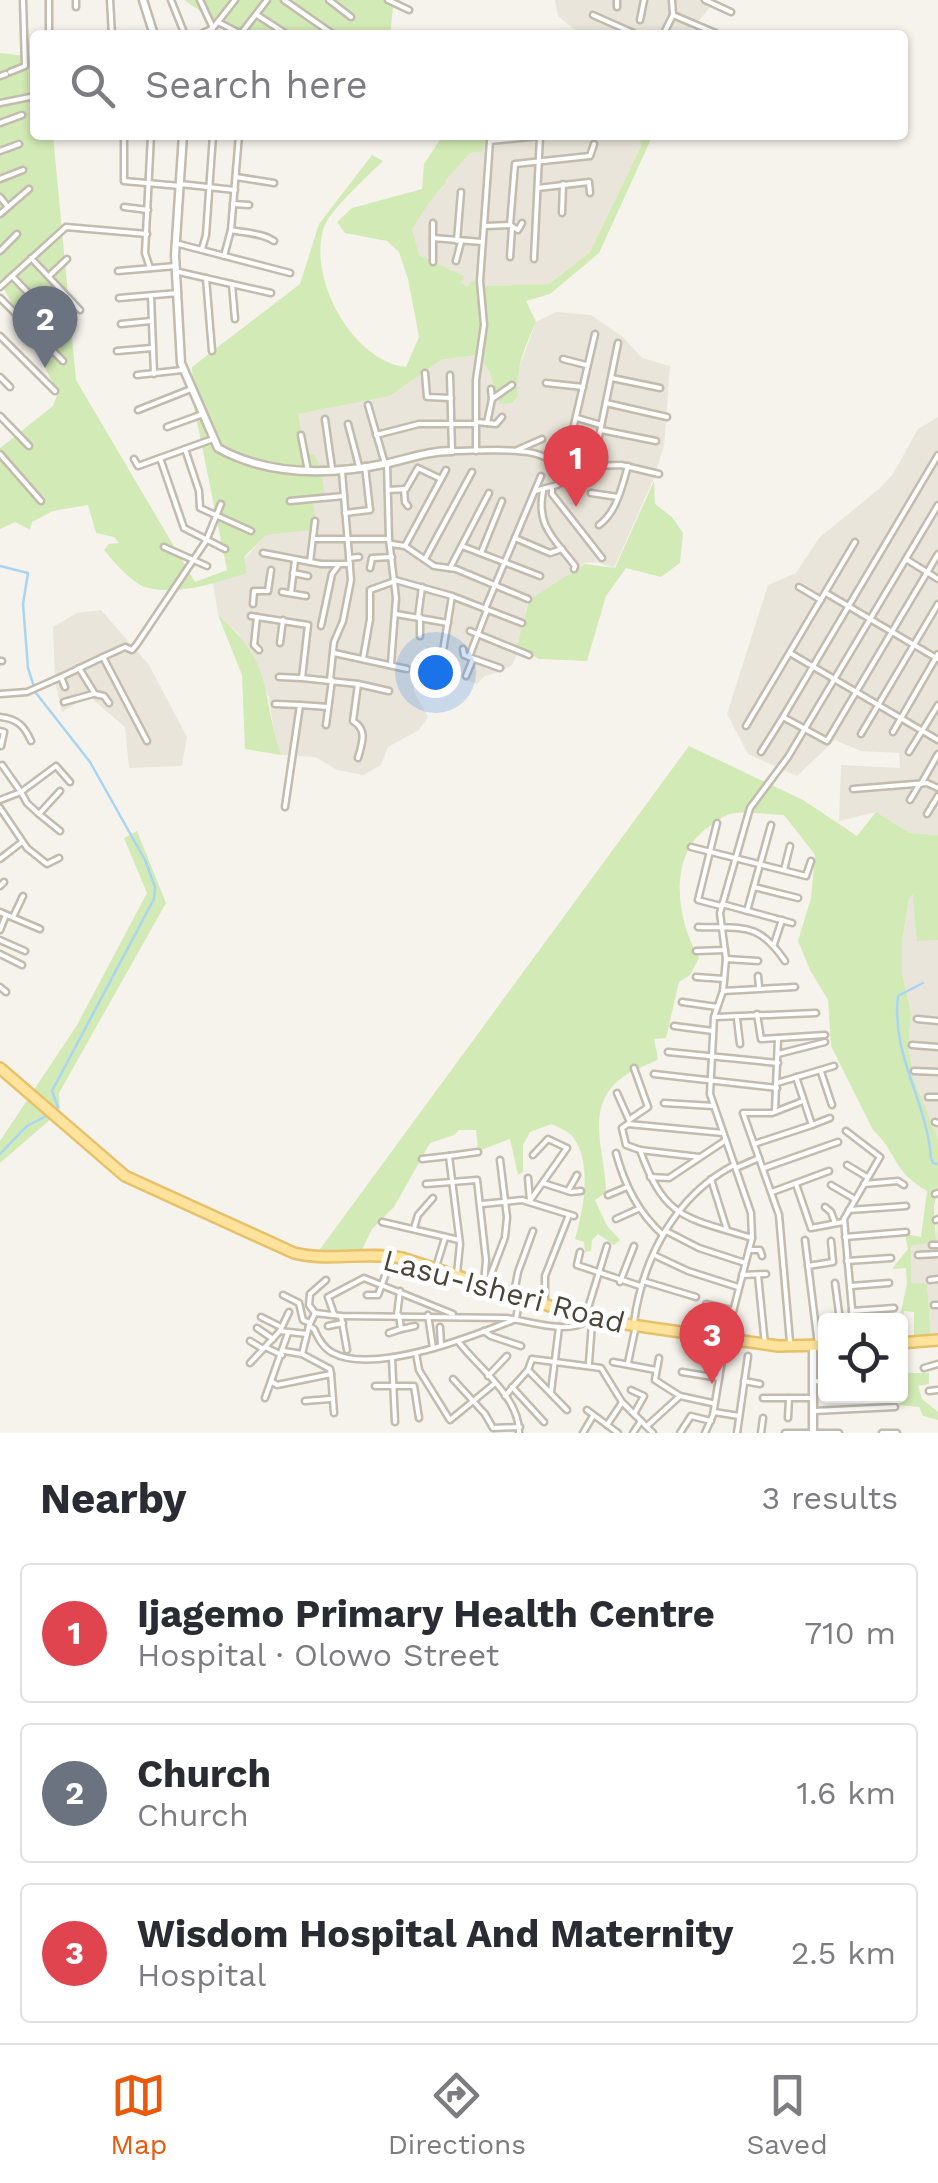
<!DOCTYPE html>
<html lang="en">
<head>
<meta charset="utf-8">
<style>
  :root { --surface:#fff; --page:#f7f7f7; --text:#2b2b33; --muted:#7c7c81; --line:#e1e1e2; --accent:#ea580c }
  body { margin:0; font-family:"Work Sans",sans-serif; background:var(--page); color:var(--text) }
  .controls { position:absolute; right:30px; bottom:30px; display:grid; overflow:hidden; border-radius:10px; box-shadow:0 2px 8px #0004 }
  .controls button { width:90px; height:90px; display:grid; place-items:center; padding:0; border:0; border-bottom:2px solid var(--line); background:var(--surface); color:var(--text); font:50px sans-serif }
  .you { position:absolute; left:435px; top:672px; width:35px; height:35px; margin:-25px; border:8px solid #fff; border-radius:50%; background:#1a73e8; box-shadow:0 0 0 15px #1a73e833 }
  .badge { display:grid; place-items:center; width:65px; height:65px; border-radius:50%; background:var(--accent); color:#fff; font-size:32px; font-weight:700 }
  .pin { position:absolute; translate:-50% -82px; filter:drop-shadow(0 2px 5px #0008) }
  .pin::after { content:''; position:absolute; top:52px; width:35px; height:30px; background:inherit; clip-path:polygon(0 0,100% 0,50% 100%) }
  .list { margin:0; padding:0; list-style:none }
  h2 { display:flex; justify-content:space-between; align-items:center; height:130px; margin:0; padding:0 40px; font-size:42px }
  h2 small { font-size:32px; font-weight:400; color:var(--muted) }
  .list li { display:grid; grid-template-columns:65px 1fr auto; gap:30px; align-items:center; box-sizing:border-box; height:140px; margin:0 20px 20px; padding:0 20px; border:2px solid var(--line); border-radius:10px }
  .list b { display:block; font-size:38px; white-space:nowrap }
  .list p { margin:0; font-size:32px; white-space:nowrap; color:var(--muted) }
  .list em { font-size:32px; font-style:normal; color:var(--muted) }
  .icon { flex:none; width:55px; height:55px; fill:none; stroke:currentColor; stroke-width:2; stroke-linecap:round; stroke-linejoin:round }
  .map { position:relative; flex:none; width:938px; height:1433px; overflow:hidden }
  .search { position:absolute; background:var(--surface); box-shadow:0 2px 8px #0004; left:30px; right:30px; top:30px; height:110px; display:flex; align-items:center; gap:25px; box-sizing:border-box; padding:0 35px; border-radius:10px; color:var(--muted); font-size:38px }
  .sheet { height:610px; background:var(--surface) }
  nav { display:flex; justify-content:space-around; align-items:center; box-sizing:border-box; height:140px; border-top:2px solid var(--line); background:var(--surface); font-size:28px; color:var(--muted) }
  nav a { display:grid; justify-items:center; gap:5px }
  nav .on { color:var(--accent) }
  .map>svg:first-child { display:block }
</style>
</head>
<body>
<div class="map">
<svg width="938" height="1433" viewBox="0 0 938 1433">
  <rect width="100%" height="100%" fill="#f6f3ec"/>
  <g fill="#eae5da">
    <path d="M555,0h161l-29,35h-106l-23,-19z"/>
    <path d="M487,135h152l2,11 -51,106 -41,32 -64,2 -13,-6 -3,7 -9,-3 3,-8 -44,-21 -8,-26 24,-36 11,-9 -1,-3 25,-28 11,-1z"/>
    <path d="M556,312l35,3 32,22 19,21 28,8 -6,80 -11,34 -39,88 -17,-6 -12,1 -39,28 -18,9 -11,54 -5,11 -10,6 -17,5 -8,8 -44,-16 -20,7 1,16 14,26 -9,13 -31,17 -7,18 -17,10 -27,-5 -22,-13 -34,-2 -7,-22 -5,-35 -31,-65 -20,-18 -5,-32 20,-10 33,-39 49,-19 -2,-14 11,-3 -3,-30 -16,-14 -8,-40 93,-18 51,-36 36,-5 12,16 11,32 18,-8 -2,-19 20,-54z"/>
    <path d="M938,417v418l-28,-2 -34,-21 -37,9 2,-56 59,3 -1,-15 -38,-2 -26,-11 -38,36 -49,-22 -21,-40 41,-129 28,-12 23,-35 61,-50 13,-14 25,-45z"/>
    <path d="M101,610l48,55 38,72 -5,29 -53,2 -4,-41 -36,-31 -27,16 -7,-32 -2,-53 24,-14z"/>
    <path d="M938,877v262l-24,-60 -6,-31 3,-34 -9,-42v-31l7,-42z"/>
    <path d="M938,1202v133l-7,1 -4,-51 -16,-2 -2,-14 1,-23 26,-4z"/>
  </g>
  <g fill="#d2eab5">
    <path d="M184,0h210l-4,35h-155z"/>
    <path d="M0,53l35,4v78h18l23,245 119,202 32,-12 -33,-163 -2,-40 108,-83 19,-60 53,-69 11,6c-15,15 -55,50 -60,69 -14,51 30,131 83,137l13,-30 -11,-58 -9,-27 -12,-11 -42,-8 -8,-11 15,-14 70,-19 2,-25 19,-29h44l-5,17 -12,1 -25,28 2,2c-10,6 -26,32 -35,46l7,26 45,21 -3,7 7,4 4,-7 13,6 64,-2 41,-32 51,-106 -2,-11 13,2 -53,116 -49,41 -24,7 10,21c-11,25 -21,46 -18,73l-6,8 -12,1 -11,-33 -12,-16 -36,5 -51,36 -92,18 7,40 9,1 7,13 4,30 -12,3 2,14 -4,15 -45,5 -22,22 3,16c-30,9 -70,24 -102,14 -14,-5 -31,-25 -41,-37l5,-6 10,-1 -5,-6 -18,-4 -8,-28 -35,6 -21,11 -2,8 -15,-8 -15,7v-81l53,-42 5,-13 -58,-112z"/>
    <path d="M654,481l1,23 17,13 11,16 -3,30 -19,14 -35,-9 -20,28 -19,65 -48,-2 -22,-12 12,-47 56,-36 30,4z"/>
    <path d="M218,615c57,50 42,76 63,140l-36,-6 -3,-74z"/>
    <path d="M689,746l114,54 54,36 19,-24 34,21 28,2v105l-21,1 -4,-46 -4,4 -7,42v31l9,42 -3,34 6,31 24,60v47l-4,21 2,35 -25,4v37l16,1 4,52h-17v-24l-10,-1 -3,26 -2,-17 8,-36 -1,-16 -14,1 16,-20 -3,-15 16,3 6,-46c-35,-20 -30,-39 -54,-61l-42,-84 -3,-46 -18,-30 -12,-29 13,-43 4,-43 -31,-40c-17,0 -39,-5 -54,-1 -7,2 -14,8 -20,12 -43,28 -34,93 -11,132l-9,17 -11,7 -13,56 -12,1 4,20c-11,7 -25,10 -35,18 -41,30 -17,75 -17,116l-11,7 12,26 13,14 -6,5 -16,-11 -6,6 -1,11 -6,1 -1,-10 -9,-3c8,-28 18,-75 -2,-102 -5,-6 -14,-9 -21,-13l-22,8 -7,13v27l-5,3 -8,-36 -32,12 -2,-21h-17l-5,5 -24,8 -36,64 -22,22 -12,25 -45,2z"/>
    <path d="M137,831l29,72 -107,190 1,18 -60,52v-22l77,-116 70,-132 -23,-55z"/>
    <path d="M900,1339l6,34h23v11l-11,2 4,13 16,13v8l-15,-4 -4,-9 -21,-2z"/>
  </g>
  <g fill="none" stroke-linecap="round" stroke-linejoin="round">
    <g stroke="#a9d4f2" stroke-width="2.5">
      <path d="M0,566l28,7 -5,31 5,64 8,25 54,69 55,98 10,27 -1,12 -102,192 6,16 -4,2"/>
      <path d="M923,983l-25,13c-7,60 29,105 33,162l2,5 5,1"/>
      <path d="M0,1154l27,-28 21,-11"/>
    </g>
    <defs>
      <g id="minor">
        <path d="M49,0v35"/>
        <path d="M76,0v7"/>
        <path d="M110,0l2,35"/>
        <path d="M171,0l14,35"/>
        <path d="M200,0l13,28"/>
        <path d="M284,0l50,35"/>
        <path d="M329,0l22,17"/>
        <path d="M388,0l21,10"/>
        <path d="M705,0l26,12"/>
        <path d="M617,7v-7"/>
        <path d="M257,15l31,20"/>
        <path d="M593,15l45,20"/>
        <path d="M673,15l47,20"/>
        <path d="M640,20l4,-20"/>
        <path d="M218,22l23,12"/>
        <path d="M199,35l14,-7 22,-28"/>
        <path d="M240,35l27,-35"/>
        <path d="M663,35l10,-20 -1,-15"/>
        <path d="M10,72l15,-6 -2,-66"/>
        <path d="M0,76l6,-2"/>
        <path d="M0,103l35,-7"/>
        <path d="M0,123l22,-8"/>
        <path d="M124,135v46l56,5"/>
        <path d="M264,135h5"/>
        <path d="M0,151l19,-7"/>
        <path d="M236,177l38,6"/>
        <path d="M0,179l23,-9"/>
        <path d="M180,184l55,6"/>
        <path d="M538,188l51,-6 1,11"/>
        <path d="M0,197l8,10"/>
        <path d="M233,204l16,1"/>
        <path d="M124,207l24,3"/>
        <path d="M562,213l1,-29"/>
        <path d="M0,214l29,-25"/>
        <path d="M510,225l5,-61 75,-8 4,-12"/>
        <path d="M485,226l25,-1 8,5 4,-7"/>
        <path d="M231,230c14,3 31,3 43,11"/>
        <path d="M433,238v-15"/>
        <path d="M457,241l4,-49"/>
        <path d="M175,243l115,30"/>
        <path d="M202,249l4,-14 7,-100"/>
        <path d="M0,251l17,-17"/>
        <path d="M224,256l7,-26 8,-95"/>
        <path d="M510,257l2,-29"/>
        <path d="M31,258l49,52"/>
        <path d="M534,259l6,-123 12,-1"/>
        <path d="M456,261l5,-19"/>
        <path d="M433,262v-24l49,4"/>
        <path d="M150,268l-5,-15 6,-118"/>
        <path d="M118,271l58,-5"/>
        <path d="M179,272l92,21"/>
        <path d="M12,276l44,46"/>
        <path d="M49,276l18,-17"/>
        <path d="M206,278l6,73"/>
        <path d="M232,284l3,35"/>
        <path d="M0,287l66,-60 81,7"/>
        <path d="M151,296l3,78"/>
        <path d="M0,298l63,63"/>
        <path d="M119,298l59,-5"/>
        <path d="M121,324l30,-3"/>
        <path d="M0,336l55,55"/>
        <path d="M117,351l35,-3"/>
        <path d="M563,359l23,6"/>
        <path d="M425,373l2,24 24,1"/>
        <path d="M137,375l45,-5"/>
        <path d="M450,375l2,76c26,0 55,-3 81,2 26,6 31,23 60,13l25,-123"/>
        <path d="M0,377l10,10"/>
        <path d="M612,378l48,10"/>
        <path d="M546,383l37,4"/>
        <path d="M491,389l1,10"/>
        <path d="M606,403l61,14"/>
        <path d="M368,405l17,59"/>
        <path d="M138,410l53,-21"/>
        <path d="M0,416l29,30"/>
        <path d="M577,418l24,7"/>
        <path d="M325,419l7,49"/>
        <path d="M476,422l11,1 5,-24 20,-14"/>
        <path d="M487,423l9,1 6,-7"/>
        <path d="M348,424l11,42"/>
        <path d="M167,427l36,-13"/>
        <path d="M601,430l55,11"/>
        <path d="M301,435l7,36"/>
        <path d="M376,435l43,-11h56"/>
        <path d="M571,438l24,-104"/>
        <path d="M185,449l14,42 1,17 51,23"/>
        <path d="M517,450l25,-11"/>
        <path d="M476,451v-71l8,-55 -4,-44 10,-140 50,-5"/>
        <path d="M0,454l41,47"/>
        <path d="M160,458l24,70 41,21"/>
        <path d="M134,459l4,7 75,-27"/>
        <path d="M387,463l2,76 7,59 -5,66"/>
        <path d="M593,466l28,-1 38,9"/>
        <path d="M552,487v7l50,64"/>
        <path d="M404,489l1,13 3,4"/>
        <path d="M388,490l18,-1 12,-21 23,11"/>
        <path d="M535,491l22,-6 23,-14 5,-26"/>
        <path d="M543,491c-7,36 12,48 32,75l-1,3"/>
        <path d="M591,493l27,4"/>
        <path d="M290,501l54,-5"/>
        <path d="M345,513l25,-3 -5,-44"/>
        <path d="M599,525c18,-13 23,-39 29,-59"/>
        <path d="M515,538l35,15 12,-4"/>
        <path d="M314,539h75"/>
        <path d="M391,544l14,2 29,20 22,3 72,30"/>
        <path d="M405,546l41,-76"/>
        <path d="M462,546l78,30"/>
        <path d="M164,547l43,19"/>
        <path d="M263,553l58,11h29"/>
        <path d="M481,553l21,-52"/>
        <path d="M349,558l10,-1"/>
        <path d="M425,559l47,-87"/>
        <path d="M905,561l1,-2 32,20"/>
        <path d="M310,562l5,-41"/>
        <path d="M370,568l2,-10 20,-1"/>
        <path d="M450,568l39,-75"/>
        <path d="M293,573l15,3"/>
        <path d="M395,580l57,16"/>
        <path d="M799,587l22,13"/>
        <path d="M282,592l24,4"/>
        <path d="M291,593l4,-33"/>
        <path d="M826,593l112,66"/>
        <path d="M253,604l1,-13h14l3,-21"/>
        <path d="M485,609l56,-133"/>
        <path d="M487,610l-18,47 31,11"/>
        <path d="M396,614l52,9"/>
        <path d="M251,616l57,9 -6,53 56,6 31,7"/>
        <path d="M257,617l-3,28 5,5"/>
        <path d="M418,617l4,-30"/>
        <path d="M321,626l11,-52 6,-8"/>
        <path d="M470,631l59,24"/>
        <path d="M420,636v-19"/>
        <path d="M280,643l3,-23"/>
        <path d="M463,649l1,6 5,2"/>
        <path d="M443,651l9,-55 70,27"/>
        <path d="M334,653l73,16"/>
        <path d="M790,653l148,87"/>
        <path d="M103,657l22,-10 7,3 5,-6 69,-103 15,-37"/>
        <path d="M363,659l7,-40v-29l25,-9"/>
        <path d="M0,661h2"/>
        <path d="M79,668l16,26 9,2 5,7"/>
        <path d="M466,676l7,-17"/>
        <path d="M279,677l23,1"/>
        <path d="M330,680l4,-38 9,-21 8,-41 -9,-108"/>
        <path d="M358,684l-5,37c15,9 9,22 5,37"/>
        <path d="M65,687l-4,-10 42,-20 44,84"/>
        <path d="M0,694l27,-2 34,-15"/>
        <path d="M64,702l29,-8"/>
        <path d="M275,704l25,1"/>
        <path d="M0,717c17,2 24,8 31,24"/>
        <path d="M783,717l155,-262"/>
        <path d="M326,725l6,-45"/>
        <path d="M746,726l109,-184"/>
        <path d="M0,731l4,1 -3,14"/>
        <path d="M893,732l45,-78"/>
        <path d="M861,734l77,-130"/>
        <path d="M761,752l22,-35 44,24 111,-187"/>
        <path d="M909,752l29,-47"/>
        <path d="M2,765l19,27 35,-26 14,16"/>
        <path d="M921,784l17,-30"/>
        <path d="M853,789l74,-6 11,5"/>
        <path d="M0,800l21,-8 6,11 12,11 21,-23"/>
        <path d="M910,800l9,-15"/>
        <path d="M285,807l15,-102 28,2"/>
        <path d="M0,808l27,40 20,16 12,-6"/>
        <path d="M39,814l21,17"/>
        <path d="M927,814l11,-18"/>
        <path d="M717,823l-19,77 23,6"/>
        <path d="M691,847l115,29 5,-15"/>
        <path d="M0,859l22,-17"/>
        <path d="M784,870l6,-24"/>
        <path d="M0,886l4,-4"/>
        <path d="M754,887l44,11"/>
        <path d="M722,904l70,19"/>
        <path d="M747,911l24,-86"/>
        <path d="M0,912l40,17"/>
        <path d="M13,917l10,-21"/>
        <path d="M698,927c44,2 59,-7 87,34"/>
        <path d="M0,930l6,-15"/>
        <path d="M0,940l25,11"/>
        <path d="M774,944l8,-24"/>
        <path d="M696,951l29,-1"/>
        <path d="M0,954l22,11"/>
        <path d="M726,959l32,2"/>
        <path d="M758,976l1,11"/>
        <path d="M696,977l28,2"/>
        <path d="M0,987l6,5"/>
        <path d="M723,991l72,-4"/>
        <path d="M682,1002l35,5"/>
        <path d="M757,1014l4,25 64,-4"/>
        <path d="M716,1017l100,-4"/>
        <path d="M737,1019l3,25"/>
        <path d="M917,1019l21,2"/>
        <path d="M674,1026l39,5"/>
        <path d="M912,1045l26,2"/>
        <path d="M668,1052l110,11"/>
        <path d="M778,1054l47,-12"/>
        <path d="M914,1071l24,1"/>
        <path d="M821,1072l11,33"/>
        <path d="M654,1074l123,14"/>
        <path d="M777,1083l57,-17"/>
        <path d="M617,1093l12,27"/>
        <path d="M928,1097h10"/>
        <path d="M664,1103l49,3"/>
        <path d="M775,1111l3,-73"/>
        <path d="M629,1120l19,-13 -14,-39"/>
        <path d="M935,1122l3,1"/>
        <path d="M812,1125l18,-7"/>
        <path d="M846,1131l34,26 -36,62 9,101"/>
        <path d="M723,1133l-95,-9 -6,4 4,17 14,5c25,70 45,67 112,88"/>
        <path d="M754,1144l58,-19 -16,-48"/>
        <path d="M640,1150l59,7"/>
        <path d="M616,1153c9,33 22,59 47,82"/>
        <path d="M449,1156l29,-4"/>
        <path d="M422,1159l27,-3 11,88 -3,30"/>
        <path d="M500,1160l7,57 -2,20"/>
        <path d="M847,1165l20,12"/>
        <path d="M736,1168l23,-10"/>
        <path d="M764,1168l74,-26"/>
        <path d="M650,1177l19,1 57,-38"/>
        <path d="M528,1178l2,22"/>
        <path d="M711,1179l16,51"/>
        <path d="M543,1183l28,9 10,-1"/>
        <path d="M426,1184l51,-4 9,80 -2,24"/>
        <path d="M796,1184l15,44 32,-6"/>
        <path d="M864,1184l34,-3 6,4"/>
        <path d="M831,1185l22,13"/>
        <path d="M568,1191l9,-16"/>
        <path d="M772,1192l57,-21"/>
        <path d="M935,1194l3,-1"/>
        <path d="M608,1195l19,-8"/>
        <path d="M529,1202l38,-54 -19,-9 -15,16"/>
        <path d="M482,1204l40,-4 52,16"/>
        <path d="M825,1207l6,5 4,11"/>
        <path d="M849,1210l57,-4"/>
        <path d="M616,1219l22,-10"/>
        <path d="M936,1220l2,-1"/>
        <path d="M382,1222l77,18"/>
        <path d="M414,1228l4,-13 15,-17"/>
        <path d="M666,1231l33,17 46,15"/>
        <path d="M845,1237l61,-5"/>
        <path d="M805,1240l13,105"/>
        <path d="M932,1245h6"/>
        <path d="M749,1250h11l2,6"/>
        <path d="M580,1252l-3,13 63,21"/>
        <path d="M654,1255l34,16 50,16"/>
        <path d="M918,1255l20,-1"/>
        <path d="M847,1261l44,-3"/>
        <path d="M808,1266l25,-4 -2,-21"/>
        <path d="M436,1267l9,-29"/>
        <path d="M742,1275l24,-1"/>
        <path d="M758,1275l7,70"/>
        <path d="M930,1280l8,-1"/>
        <path d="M643,1281l53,16"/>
        <path d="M488,1282l16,-42"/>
        <path d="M620,1282l14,-36"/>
        <path d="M835,1283l5,37"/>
        <path d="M851,1286l38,-3"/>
        <path d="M514,1293l4,-21 15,-41"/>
        <path d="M283,1295l16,8 4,17 7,3"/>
        <path d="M367,1295h11l13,-35"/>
        <path d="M519,1302l-3,17c-42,17 -141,56 -183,34 -10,-5 -15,-15 -19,-24l-5,-3 6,-13 26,3 165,2c22,3 60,16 79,4"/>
        <path d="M706,1304l25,6"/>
        <path d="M545,1305v-29l24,-61"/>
        <path d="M934,1305h4"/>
        <path d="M852,1311l42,-3"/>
        <path d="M315,1313l-6,-8 1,-11 16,-14"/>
        <path d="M334,1314l-6,-17 36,-19 89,36"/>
        <path d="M397,1315l3,-24"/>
        <path d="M428,1315l5,33"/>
        <path d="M341,1316l6,34"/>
        <path d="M261,1317l18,9"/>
        <path d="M585,1318l22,-72"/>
        <path d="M634,1322c9,-64 41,-126 100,-157"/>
        <path d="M328,1326l15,-3"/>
        <path d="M440,1327l1,18"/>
        <path d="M257,1328l16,11"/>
        <path d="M401,1329l14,-3"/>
        <path d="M280,1331l27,3"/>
        <path d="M484,1331l7,5 30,10"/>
        <path d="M389,1333l12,-4 -2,-14"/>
        <path d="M726,1339l26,-101 -1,-25 -41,-119 4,-77 9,-26 3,-32 -6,-46 30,-105 38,-51 150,-252"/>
        <path d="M250,1341l13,8"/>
        <path d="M458,1341c20,27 62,56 61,92"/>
        <path d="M790,1342l-11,-127 -36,-102h29l31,-12"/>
        <path d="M265,1347l17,8"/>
        <path d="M284,1351l18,3 28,15 1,5"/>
        <path d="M416,1353l3,17 31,50 44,-36"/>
        <path d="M302,1354l7,-28"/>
        <path d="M392,1358l3,64"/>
        <path d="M659,1358l-4,22 25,16 32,7"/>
        <path d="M613,1362l43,8"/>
        <path d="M250,1363l30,-32 9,-19"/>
        <path d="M589,1363l3,-40"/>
        <path d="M628,1363l7,-33"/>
        <path d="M924,1368l14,-4"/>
        <path d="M528,1370l39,40"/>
        <path d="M682,1372l37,6"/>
        <path d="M488,1376l19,-20"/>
        <path d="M453,1379l32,35 8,14 27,-1"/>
        <path d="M271,1381l17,-48"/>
        <path d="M744,1381l16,3"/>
        <path d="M814,1381l12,1"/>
        <path d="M375,1386h39l5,32"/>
        <path d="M512,1387l32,35"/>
        <path d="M631,1390l13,6 -10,18"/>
        <path d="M929,1391l9,-1"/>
        <path d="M551,1392l8,-65"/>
        <path d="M505,1396l23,-26 4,-11 69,9 21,34 31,31"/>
        <path d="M265,1398l6,-17 6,4 54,-11 3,39"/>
        <path d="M763,1398h50"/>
        <path d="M305,1401l25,-2"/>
        <path d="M587,1410l31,23"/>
        <path d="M814,1411l81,-4"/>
        <path d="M714,1412l25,4"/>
        <path d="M788,1418l1,-20"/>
        <path d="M607,1425l14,-21"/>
        <path d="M647,1426l33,-30"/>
        <path d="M583,1433l10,-17"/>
        <path d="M633,1433l8,-12"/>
        <path d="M680,1433l11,-17 20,5"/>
        <path d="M705,1433l8,-18 12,-73"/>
        <path d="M737,1433l11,-77"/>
        <path d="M761,1433l2,-15"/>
        <path d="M785,1433h54"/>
        <path d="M882,1433h15"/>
      </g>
      <g id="tertiary">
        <path d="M143,0l11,35"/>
        <path d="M183,135l-8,120 6,108 37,85c52,29 114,27 171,15 22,-5 40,-12 63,-12"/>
        <path d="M813,1433v-84"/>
      </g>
      <g id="primary">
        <path d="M0,1068l125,108 169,77c36,9 72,-2 108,5l188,61 188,27 48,-1"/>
        <path d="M900,1343l38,-3"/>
      </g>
    </defs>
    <use href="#minor" stroke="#c2bbae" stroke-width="9"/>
    <use href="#tertiary" stroke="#c2bbae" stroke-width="11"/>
    <use href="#primary" stroke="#e6c16a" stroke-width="14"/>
    <use href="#minor" stroke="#fff" stroke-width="4"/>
    <use href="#tertiary" stroke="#fff" stroke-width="6"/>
    <use href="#primary" stroke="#ffe39c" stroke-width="9"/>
  </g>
  <g text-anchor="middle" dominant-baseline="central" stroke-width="10" stroke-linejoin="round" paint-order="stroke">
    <g font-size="30" fill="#4b4439" stroke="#fff">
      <text transform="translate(504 1291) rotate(15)">Lasu-Isheri Road</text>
    </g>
  </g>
</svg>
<div class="controls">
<button><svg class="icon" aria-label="locate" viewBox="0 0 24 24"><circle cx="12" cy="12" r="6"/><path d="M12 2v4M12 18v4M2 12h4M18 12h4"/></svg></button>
</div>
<div class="you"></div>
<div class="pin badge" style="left:576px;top:507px;background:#e0444e">1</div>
<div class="pin badge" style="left:45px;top:368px;background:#6b7280">2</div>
<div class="pin badge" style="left:712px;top:1384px;background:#e0444e">3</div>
<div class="search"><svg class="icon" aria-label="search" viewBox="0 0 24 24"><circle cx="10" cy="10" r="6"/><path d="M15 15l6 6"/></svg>Search here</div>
</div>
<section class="sheet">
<h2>Nearby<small>3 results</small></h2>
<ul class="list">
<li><span class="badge" style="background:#e0444e">1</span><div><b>Ijagemo Primary Health Centre</b><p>Hospital · Olowo Street</p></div><em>710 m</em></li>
<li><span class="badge" style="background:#6b7280">2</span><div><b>Church</b><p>Church</p></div><em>1.6 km</em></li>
<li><span class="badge" style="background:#e0444e">3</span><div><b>Wisdom Hospital And Maternity</b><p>Hospital</p></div><em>2.5 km</em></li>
</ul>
</section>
<nav>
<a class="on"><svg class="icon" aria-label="map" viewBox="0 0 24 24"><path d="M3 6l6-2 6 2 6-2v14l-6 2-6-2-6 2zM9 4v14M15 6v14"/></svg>Map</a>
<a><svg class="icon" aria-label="directions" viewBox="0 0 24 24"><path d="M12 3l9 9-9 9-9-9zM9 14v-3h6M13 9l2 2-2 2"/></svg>Directions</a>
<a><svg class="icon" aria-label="saved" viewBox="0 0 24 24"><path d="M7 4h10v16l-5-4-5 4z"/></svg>Saved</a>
</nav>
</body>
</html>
